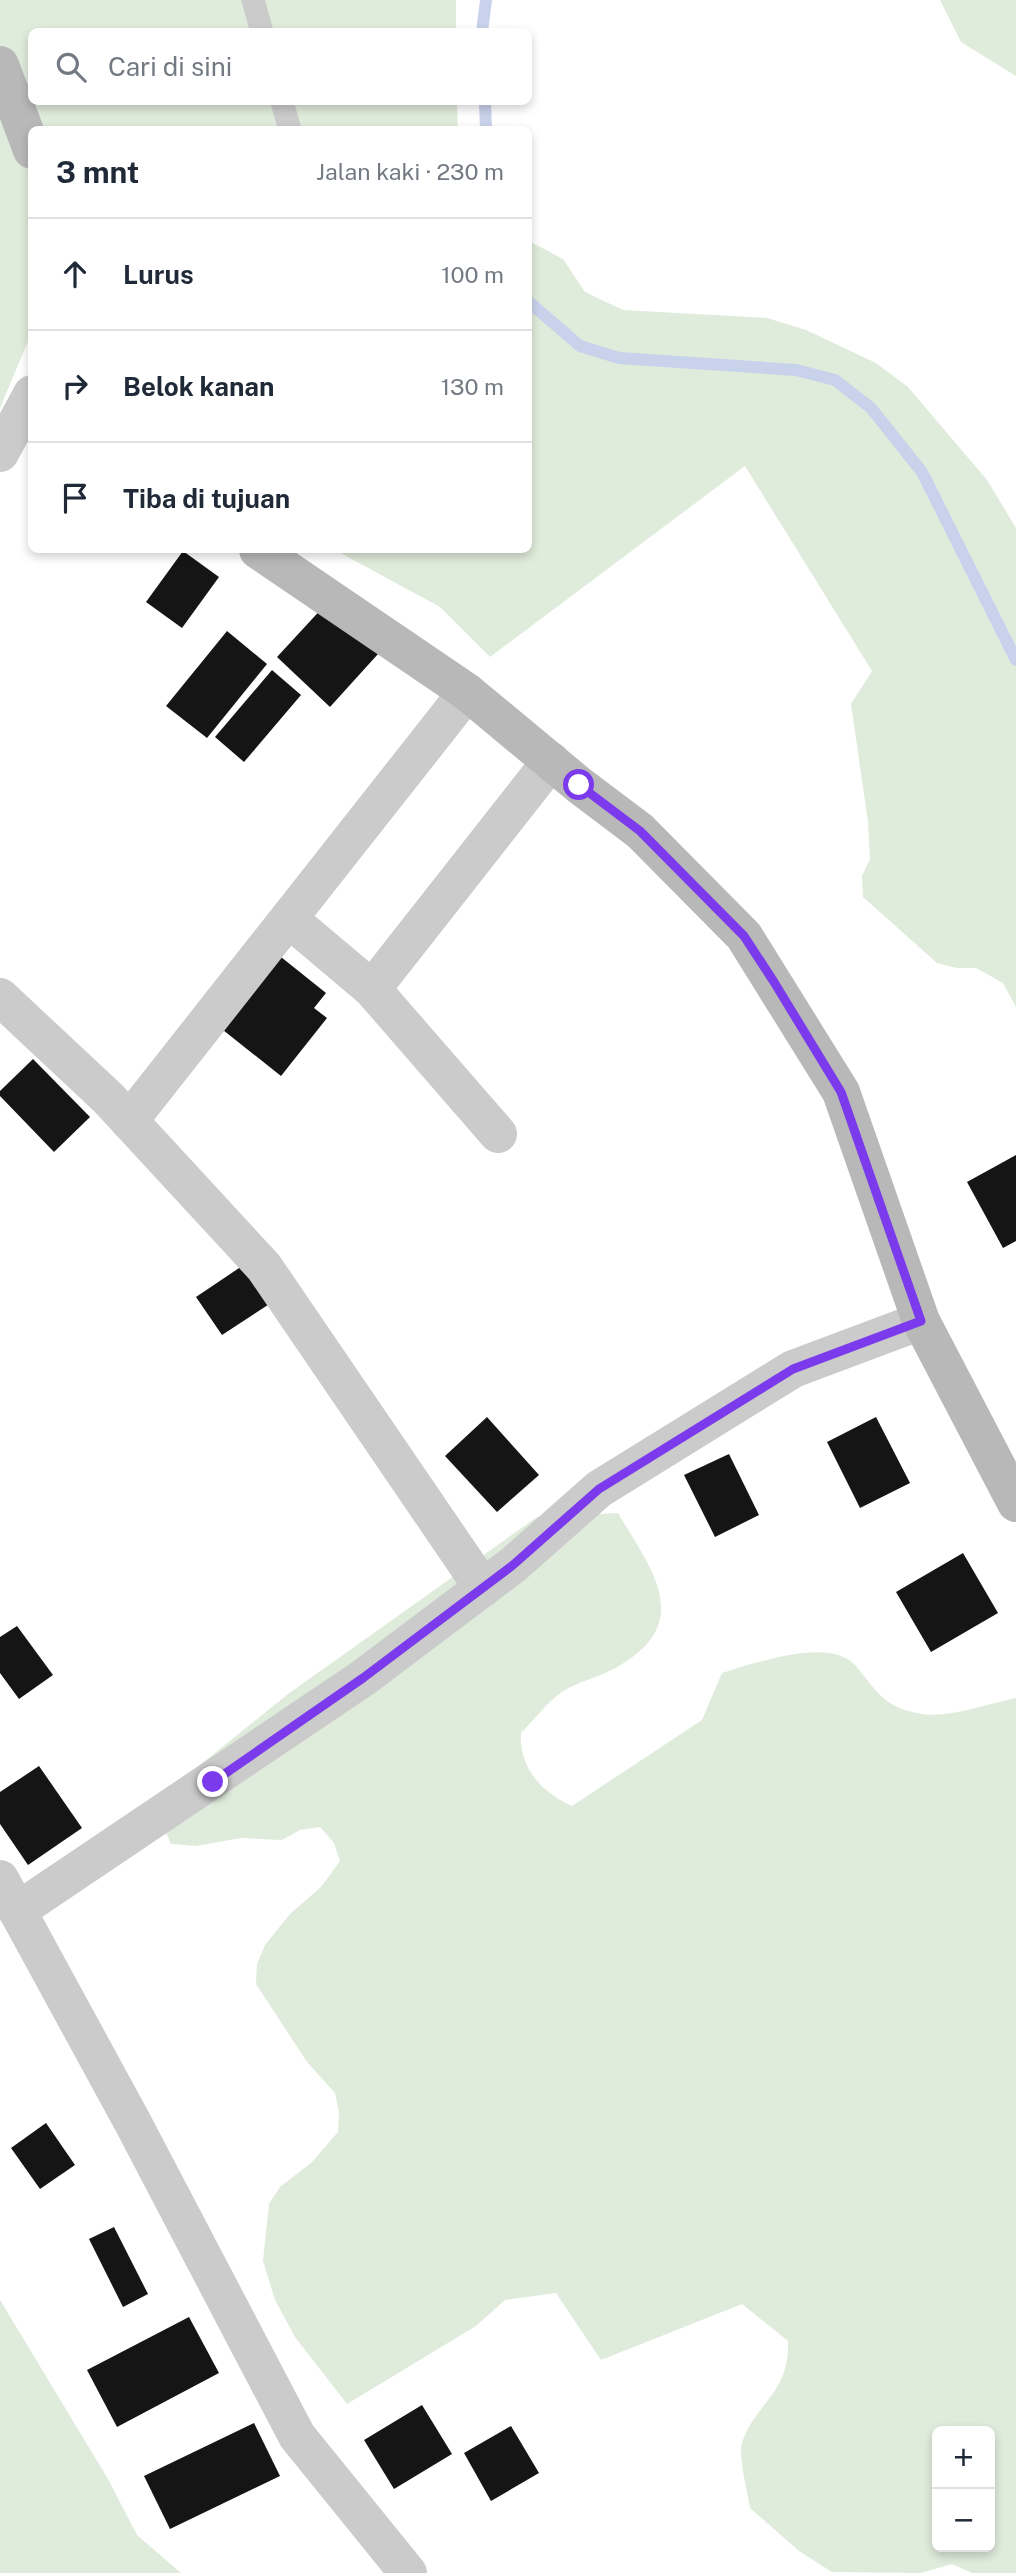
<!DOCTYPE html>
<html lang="id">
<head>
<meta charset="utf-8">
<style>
  :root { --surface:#fff; --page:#f2f2f3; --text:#1f2937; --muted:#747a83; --line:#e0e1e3 }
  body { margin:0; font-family:"Public Sans",sans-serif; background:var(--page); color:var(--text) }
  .controls { position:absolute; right:21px; bottom:21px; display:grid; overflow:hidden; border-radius:10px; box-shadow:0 4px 10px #0003 }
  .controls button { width:63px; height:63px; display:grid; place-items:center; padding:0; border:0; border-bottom:2px solid var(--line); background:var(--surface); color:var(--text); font:35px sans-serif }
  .stop { position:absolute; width:21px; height:21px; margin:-16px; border:5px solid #7c3aed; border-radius:50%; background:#fff }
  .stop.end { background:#7c3aed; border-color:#fff; box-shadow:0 2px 7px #0008 }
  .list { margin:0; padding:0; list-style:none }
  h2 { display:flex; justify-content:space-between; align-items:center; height:91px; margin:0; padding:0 28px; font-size:30px }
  h2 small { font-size:23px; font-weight:400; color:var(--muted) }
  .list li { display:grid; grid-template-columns:46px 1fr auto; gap:21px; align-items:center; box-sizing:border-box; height:112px; padding:0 28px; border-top:2px solid var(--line) }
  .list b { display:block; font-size:26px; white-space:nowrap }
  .list em { font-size:23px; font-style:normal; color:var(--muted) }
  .icon { flex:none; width:38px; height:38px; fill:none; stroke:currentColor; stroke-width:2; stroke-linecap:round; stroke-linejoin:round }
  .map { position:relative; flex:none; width:1016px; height:2573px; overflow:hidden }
  .search { position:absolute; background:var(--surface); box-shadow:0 4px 10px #0003; left:28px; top:28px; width:504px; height:77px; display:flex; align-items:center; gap:18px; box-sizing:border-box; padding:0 24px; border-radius:10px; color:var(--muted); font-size:26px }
  .panel { position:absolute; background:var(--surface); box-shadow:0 4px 10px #0003; left:28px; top:126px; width:504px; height:427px; border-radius:10px }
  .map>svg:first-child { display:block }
</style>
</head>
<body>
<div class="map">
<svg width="1016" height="2573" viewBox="0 0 1016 2573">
  <rect width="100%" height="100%" fill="#fff"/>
  <g fill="#dfebdb" fill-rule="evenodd">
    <path d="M0,0h456v31l-424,1v70h425l1,27 -426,1 -1,204 -31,74z"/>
    <path d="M940,0h76v76l-55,-34z"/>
    <path d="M529,241l34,18 22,33 38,18 144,8 39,12 70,33 32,24 79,93 29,48v479l-13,-24 -27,-15h-19l-20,-5 -74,-66 -1,-21 8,-17 -2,-37 -17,-118 21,-33 -127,-205 -255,191 -50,-50 -105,-57h193z"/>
    <path d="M618,1513c31,53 77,107 4,151 -18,12 -40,16 -59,27 -15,10 -29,29 -42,42 -2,35 20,59 51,73l130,-86 20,-47c31,-9 107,-37 133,-8 20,23 27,41 61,48 30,7 70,-9 100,-15v875h-44l-20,-9 -31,9 -89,-1 -33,-21 -49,-43c-2,-15 -12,-52 -8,-65 13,-40 48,-49 46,-102l-46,-37 -141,56 -45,-67 -51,7 -29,26 -129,78 -52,-67 -20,-37 -12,-39 6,-57 11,-17 32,-25 26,-30 1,-20 -4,-19 -28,-31 -51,-78 1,-20 8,-19 25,-31 31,-27 19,-26 -6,-18 -14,-16 -20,3 -18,10 -41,-2 -45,8 -25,-2 -18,-41 135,-109 249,-177zM937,2431h53v116h-53z"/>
    <path d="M0,2300l108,179 29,56 44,38h-181z"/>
  </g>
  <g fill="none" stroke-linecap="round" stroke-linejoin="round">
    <g stroke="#c8d2ea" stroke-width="12">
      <path d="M482,32l4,-32"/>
      <path d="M485,102l1,28"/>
      <path d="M528,301l52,45 39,12 177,12 39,10 36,28 51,64 94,188"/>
    </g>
  </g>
  <g fill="#151515">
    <path d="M183,551l36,26 -37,51 -36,-26z"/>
    <path d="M325,605l53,49 -48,53 -53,-50z"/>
    <path d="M227,631l40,33 -60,74 -41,-32z"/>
    <path d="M272,670l29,25 -57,67 -29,-25z"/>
    <path d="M281,957l45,36 -12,15 13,10 -46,58 -58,-46z"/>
    <path d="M33,1059l57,58 -36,35 -54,-56v-5z"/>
    <path d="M1016,1155v86l-13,7 -36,-66z"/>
    <path d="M248,1262l26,39 -52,34 -26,-38z"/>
    <path d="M487,1417l52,58 -42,37 -52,-56z"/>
    <path d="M876,1417l34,66 -50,25 -33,-66z"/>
    <path d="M729,1454l30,61 -44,22 -31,-62z"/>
    <path d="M963,1553l35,60 -67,39 -35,-60z"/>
    <path d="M17,1626l36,49 -34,24 -19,-26v-36z"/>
    <path d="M39,1766l43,62 -54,37 -28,-41v-32z"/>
    <path d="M46,2123l29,42 -35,24 -29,-41z"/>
    <path d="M114,2227l34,67 -25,13 -34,-68z"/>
    <path d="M189,2317l30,56 -102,54 -30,-57z"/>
    <path d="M422,2405l30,49 -58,35 -30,-49z"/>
    <path d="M254,2423l26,53 -110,53 -26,-53z"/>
    <path d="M511,2426l28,47 -48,28 -27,-48z"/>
  </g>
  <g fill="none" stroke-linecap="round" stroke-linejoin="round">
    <g stroke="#cbcbcb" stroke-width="23">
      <path d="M253,0l9,32"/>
      <path d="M282,102l8,28"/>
    </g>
    <g stroke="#cbcbcb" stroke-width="38">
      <path d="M0,453l32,-59"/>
      <path d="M289,919l83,70 126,145"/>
      <path d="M372,989l179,-228"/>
      <path d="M0,997l108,101 156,169 219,321"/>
      <path d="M129,1121l338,-429"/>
      <path d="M0,1879l133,244 164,313 111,137"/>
      <path d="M17,1911l346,-233 150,-113 86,-76 194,-120 128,-48"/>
    </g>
    <g stroke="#b8b8b8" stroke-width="38">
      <path d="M0,65l32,85"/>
      <path d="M258,550l209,142 112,93 61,46 104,105 97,156 80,229 95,182"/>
    </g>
  </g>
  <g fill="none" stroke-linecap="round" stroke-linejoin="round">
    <path stroke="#7c3aed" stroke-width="9" d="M213,1782l150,-104 150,-113 86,-76 194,-120 128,-48 -80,-229 -67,-110 -30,-46 -104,-105 -61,-46"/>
  </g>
</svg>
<div class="controls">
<button>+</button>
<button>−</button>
</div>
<div class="stop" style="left:579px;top:785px"></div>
<div class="stop end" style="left:213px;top:1782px"></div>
<div class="search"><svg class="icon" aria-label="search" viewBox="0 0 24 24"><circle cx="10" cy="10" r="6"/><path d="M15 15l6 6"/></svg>Cari di sini</div>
<section class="panel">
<h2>3 mnt<small>Jalan kaki · 230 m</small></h2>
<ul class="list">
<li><svg class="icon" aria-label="ahead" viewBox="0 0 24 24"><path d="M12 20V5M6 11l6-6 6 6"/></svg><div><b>Lurus</b></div><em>100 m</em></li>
<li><svg class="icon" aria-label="right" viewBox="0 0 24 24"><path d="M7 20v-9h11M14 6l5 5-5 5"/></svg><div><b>Belok kanan</b></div><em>130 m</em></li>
<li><svg class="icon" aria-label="arrive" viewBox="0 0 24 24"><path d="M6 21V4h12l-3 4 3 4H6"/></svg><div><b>Tiba di tujuan</b></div></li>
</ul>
</section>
</div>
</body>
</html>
